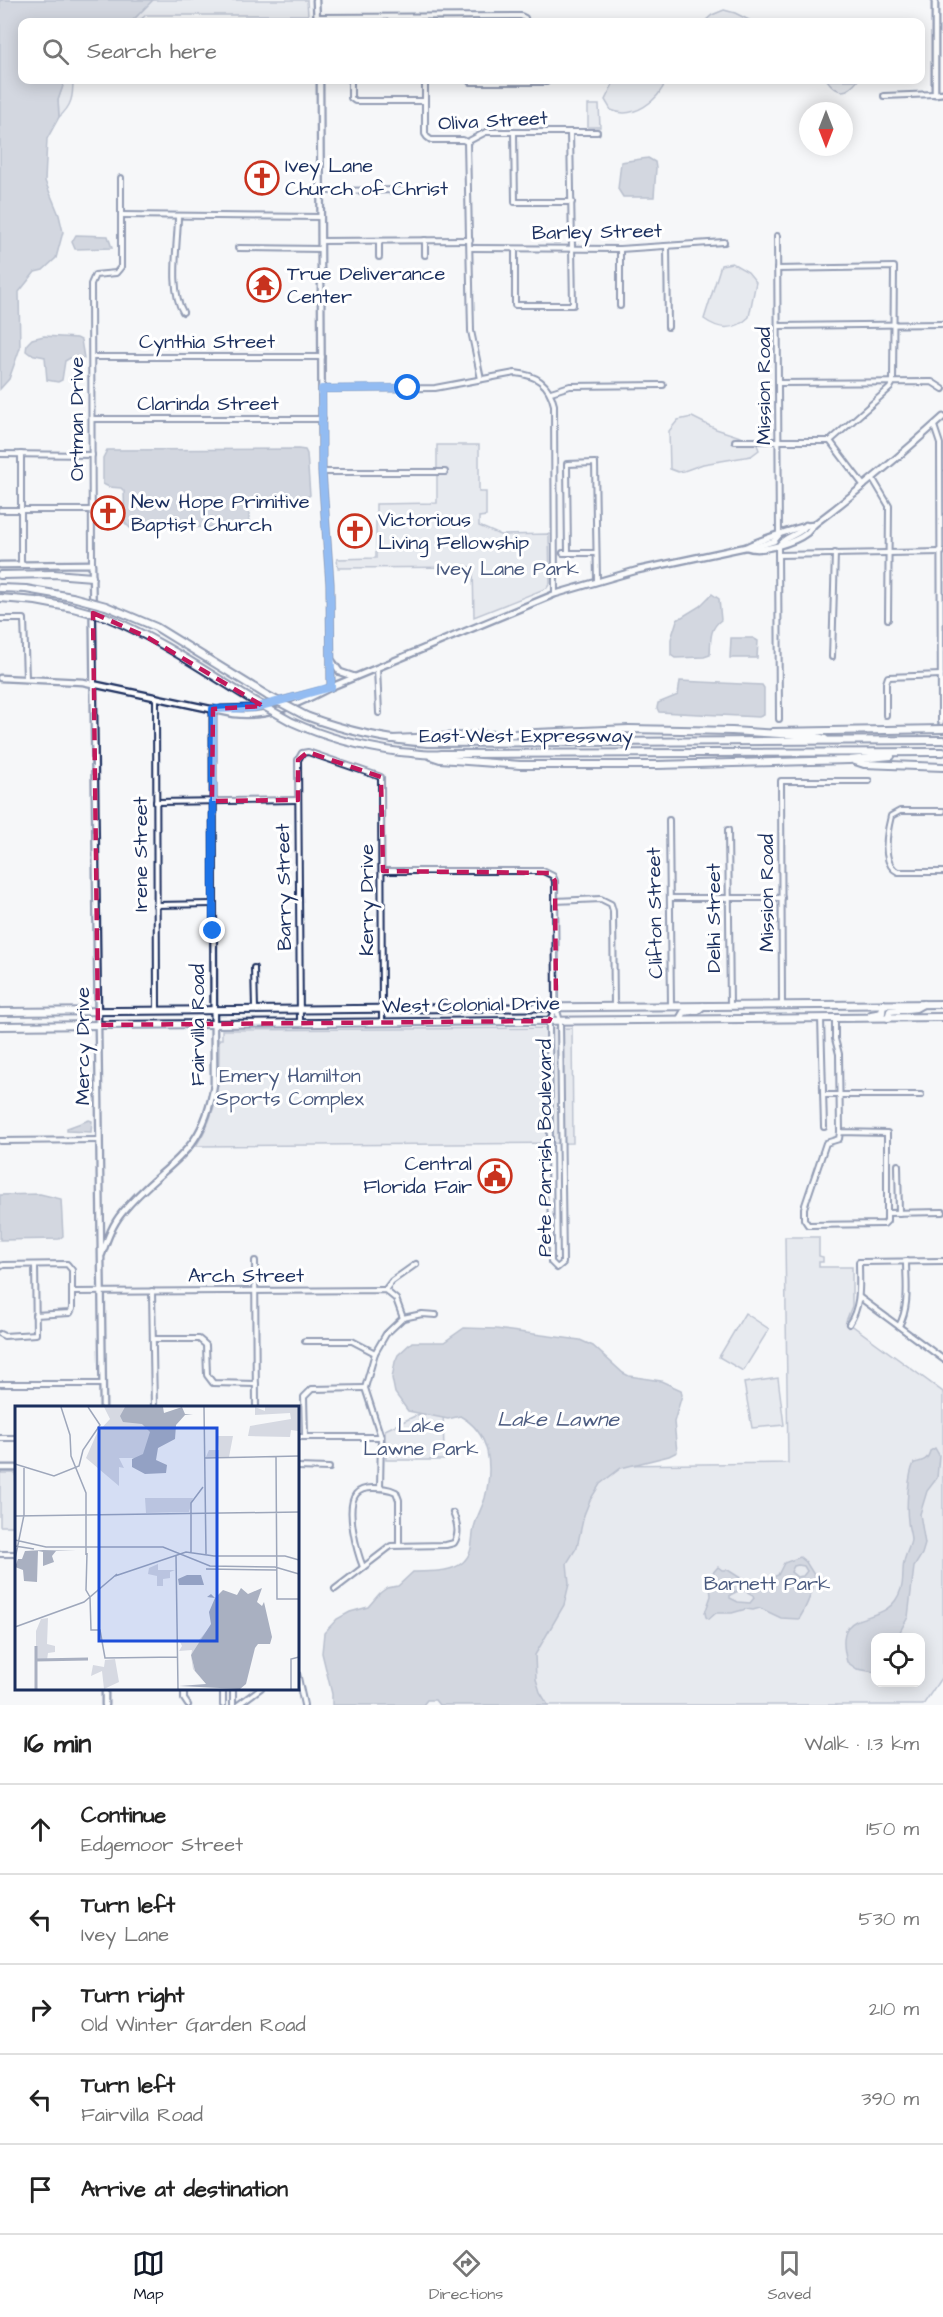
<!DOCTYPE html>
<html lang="en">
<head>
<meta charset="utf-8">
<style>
  :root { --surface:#fff; --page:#f2f2f2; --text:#222; --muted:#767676; --line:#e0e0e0; --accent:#111827 }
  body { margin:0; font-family:"Architects Daughter",sans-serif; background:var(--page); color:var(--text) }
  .controls { position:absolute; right:18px; bottom:18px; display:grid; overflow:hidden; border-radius:12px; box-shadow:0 3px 15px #0003 }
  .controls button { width:54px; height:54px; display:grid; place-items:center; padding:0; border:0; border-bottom:2px solid var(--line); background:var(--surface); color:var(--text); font:30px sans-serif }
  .compass { position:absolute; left:799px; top:102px; width:54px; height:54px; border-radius:50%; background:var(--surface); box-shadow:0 3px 15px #0003; rotate:180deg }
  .stop { position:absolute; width:18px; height:18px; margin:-14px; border:4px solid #1a73e8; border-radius:50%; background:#fff }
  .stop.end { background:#1a73e8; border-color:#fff; box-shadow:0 2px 6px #0008 }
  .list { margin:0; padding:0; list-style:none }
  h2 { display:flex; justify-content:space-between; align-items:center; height:78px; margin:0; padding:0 24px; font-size:26px }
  h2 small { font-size:20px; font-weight:400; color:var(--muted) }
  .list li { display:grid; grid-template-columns:39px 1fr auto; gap:18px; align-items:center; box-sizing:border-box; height:90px; padding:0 24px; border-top:2px solid var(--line) }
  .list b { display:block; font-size:22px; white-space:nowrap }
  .list p { margin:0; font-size:20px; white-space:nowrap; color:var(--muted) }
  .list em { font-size:20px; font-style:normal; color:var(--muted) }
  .icon { flex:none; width:33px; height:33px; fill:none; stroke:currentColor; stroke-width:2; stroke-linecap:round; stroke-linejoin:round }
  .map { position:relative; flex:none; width:943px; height:1705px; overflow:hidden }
  .search { position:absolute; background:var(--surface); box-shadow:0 3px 15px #0003; left:18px; right:18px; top:18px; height:66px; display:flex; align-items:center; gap:15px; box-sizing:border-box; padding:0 21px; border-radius:12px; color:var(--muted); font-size:22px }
  .sheet { height:528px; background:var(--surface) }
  nav { display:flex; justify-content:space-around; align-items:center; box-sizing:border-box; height:84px; border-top:2px solid var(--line); background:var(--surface); font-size:16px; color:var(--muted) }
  nav a { display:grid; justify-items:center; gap:3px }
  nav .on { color:var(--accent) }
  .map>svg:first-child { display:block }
</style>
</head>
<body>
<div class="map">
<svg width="943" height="1705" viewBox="0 0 943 1705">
  <rect width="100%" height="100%" fill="#f6f7f9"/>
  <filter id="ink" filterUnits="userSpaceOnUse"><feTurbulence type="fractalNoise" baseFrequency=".0167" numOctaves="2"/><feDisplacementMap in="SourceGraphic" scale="12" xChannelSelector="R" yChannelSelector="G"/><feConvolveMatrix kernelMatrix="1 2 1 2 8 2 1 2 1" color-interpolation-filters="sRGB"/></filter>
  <g filter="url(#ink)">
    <g fill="#d6d9e2" stroke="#7884a0" stroke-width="1.5" fill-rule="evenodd">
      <path d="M0,0h307l1,15h-162l-8,7h-7l7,-7z"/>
      <path d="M724,10l11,3 18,9h-49l8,-7z"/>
      <path d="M65,80h8c0,16 -1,26 -14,37l-1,-17z"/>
      <path d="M615,80h51c-7,21 -33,40 -55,30l-6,-10z"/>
      <path d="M827,80h31c-11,15 -21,14 -31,0z"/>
      <path d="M588,105h11l1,22h-12z"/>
      <path d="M732,263l16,9 8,10 -7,35c-14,14 -30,13 -45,2l17,-54z"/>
      <path d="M692,417l24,12 40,13 3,8 -8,6 -48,8 -19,7 -6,1 -8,-3 -1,-38 9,-11z"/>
      <path d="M437,445h42v47h7v24l-7,1v9l21,9 49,-1 1,49 -3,5 -73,29 -1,-50 -135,1 -1,-9 39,-1v-54l61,-1z"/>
      <path d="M572,1028l1,115 -377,3c24,-37 23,-64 23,-107h3v-9z"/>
      <path d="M785,1237h34v19l4,1v5h-4v5h33v39l-6,15 97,71v283l-20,30h-398l1,-239 262,-3zM876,1638h44v44h-44z"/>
      <path d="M745,1313l24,16 -26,42 -24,-14z"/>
      <path d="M778,1378l6,47 -32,3 -8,-45z"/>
      <path d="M443,1403l1,57h-58l-1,-30z"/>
      <rect x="0" y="1473" width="16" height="53"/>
    </g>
    <g fill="#a9b0c1" stroke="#707c99" stroke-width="1.5" fill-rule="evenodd">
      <path d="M0,0h153l-22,22h-109v58h43l-7,20 1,17 -12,22 -2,42 14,34 4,17 -7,26 -13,12 -8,2 -16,20 1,56 -11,31 -9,10z"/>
      <path d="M648,158l7,4 1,6 -2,29h-31l-5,-8 3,-27z"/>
      <path d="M76,235l32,1 4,12 -37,1 -3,-7z"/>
      <path d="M44,336l33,2 4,2 3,18h-14l-5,3 -3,19 -4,2 -11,-2 -2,-23 -15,-3 -4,-3 1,-7 5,-5z"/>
      <path d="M298,449l7,1 2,4 3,41 -3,2 -54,1 -4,5v20l-5,4 -114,1 -5,-5 -1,-32 -3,-3 -12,-1 -6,-3v-26l4,-8z"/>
      <path d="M712,594l7,5 2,21c-12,9 -10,20 -11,35l-6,2 -29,1 -4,-3v-16l6,-19 23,-14z"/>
      <path d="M731,638h22l5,3 -1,17h-27z"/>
      <path d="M680,681l82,4 2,3v27l-5,2 -100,-5 -2,-4 1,-5 20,-8z"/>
      <path d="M89,1120l3,1 -1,11 -24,-1v-3z"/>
      <path d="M40,1194l21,5 2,37 -4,3 -59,1v-45z"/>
      <path d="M464,1328l32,1 84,11 13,6 30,27 6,3 32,5 20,9 1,5 -8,27 3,30 -8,4 -48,12 -21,16 -10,16 -6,15 -7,32 -10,16 2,21 -5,21 -29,50 1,24 4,13 8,13h-109l-4,-5h-8l-4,5h-91v-11l-10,-41 2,-20 13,-14 13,-7 18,-5 12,-14 7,-5 11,-2 15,-14c15,-1 37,1 49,-9 12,-10 9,-22 12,-35 2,-10 8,-20 11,-30 8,-31 6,-65 -25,-82l-12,3 -40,-8 -13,-18 -3,-15 3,-16 3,-7 14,-13h32z"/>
      <path d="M935,1448l4,7 -2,23 -10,13 -7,23 5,30 -3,10 -8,13 -6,50 -11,20 -21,1 -1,34 -18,-3 -10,-7c-17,-64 40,-28 54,-73 3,-8 1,-18 3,-27 1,-7 6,-15 7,-22 0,-6 -3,-13 -3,-19 -2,-14 0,-46 6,-58 9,-2 14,-3 16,-12z"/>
      <path d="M800,1557l6,5 10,16c-4,14 -9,29 -17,41l-18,-1 -21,-10 -7,2 -7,-1 -14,4h-16l-7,6 -3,-2 -1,-4 6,-17 -2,-19 9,-10 4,3h6l14,9 16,5 20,-9 6,-12zM798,1565l6,1 3,5 -4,5 -6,1 -6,-5 3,-6zM742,1589l11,6 1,3 -4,5 -12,-1 -8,-4v-3z"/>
    </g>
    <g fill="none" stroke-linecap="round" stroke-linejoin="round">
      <defs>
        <g id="street">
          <path d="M317,17l204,-1 4,2 1,4"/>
          <path d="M351,80v18l4,3h70"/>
          <path d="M425,80v54l2,3 4,3h32l4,2 19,-10h111"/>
          <path d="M469,80l1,2h76"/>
          <path d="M884,96l51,-2"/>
          <path d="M514,133l1,69h57"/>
          <path d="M467,142l4,189 10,48"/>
          <path d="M321,191l86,-1"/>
          <path d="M121,215l200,2"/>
          <path d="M178,216c0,27 -9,73 5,96"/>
          <path d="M777,236l2,299"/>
          <path d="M425,240v15"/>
          <path d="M321,241l149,-1"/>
          <path d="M379,241v16"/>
          <path d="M667,246l1,81"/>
          <path d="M238,248l83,1"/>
          <path d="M470,248l150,1 104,-7"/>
          <path d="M515,249v56h58l-3,-173"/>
          <path d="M620,249v57"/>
          <path d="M777,269l117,-2 -1,115 -3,6 -60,53"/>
          <path d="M779,326l164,-2"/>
          <path d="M92,357h230"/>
          <path d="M779,383l153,-1 11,7"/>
          <path d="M322,389l113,-1 80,-15c21,2 34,10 39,32l1,189"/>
          <path d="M551,392l19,-6 93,-1"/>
          <path d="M93,419h230"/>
          <path d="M934,426l6,18 1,278"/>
          <path d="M735,441h95"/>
          <path d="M830,441l34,45"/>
          <path d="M0,454l92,1"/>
          <path d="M21,454v111"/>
          <path d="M322,472h123"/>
          <path d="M873,479l16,27 -1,113"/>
          <path d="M0,510h91"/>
          <path d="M778,546l1,173"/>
          <path d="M563,553h33"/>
          <path d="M568,553l-1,-89 28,-1 2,117"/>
          <path d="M778,555l164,-3"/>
          <path d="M92,564l-1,-280 4,-9 21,-2 5,-6v-89"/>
          <path d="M0,619h24l2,59"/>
          <path d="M832,657l3,-104"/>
          <path d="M377,668l2,45"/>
          <path d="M156,697l1,314"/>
          <path d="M886,715v-32l2,-6 53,-2"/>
          <path d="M156,802l142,-2"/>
          <path d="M943,811h-43l-9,5c-4,16 -10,48 7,56h45"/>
          <path d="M669,820l2,186"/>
          <path d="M728,830l2,176"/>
          <path d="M383,871h160l10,5 2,5 1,126 4,14 3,242 -6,5 -6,-6 -2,-236v-5l7,-13"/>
          <path d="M671,898h111"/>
          <path d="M555,901l46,-2 10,5 2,7 1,96"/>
          <path d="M156,905l57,-1"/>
          <path d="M254,968l1,41"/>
          <path d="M782,1005l-1,-224h88"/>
          <path d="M821,1018l3,109"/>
          <path d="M835,1018v21l4,15 1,78 -1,7 -13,4 -22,65v11l4,6 76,-1 3,-3v-88l-47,-1"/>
          <path d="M300,1023l-2,-263 4,-7 6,-1 73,25 1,245"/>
          <path d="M824,1095h97"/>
          <path d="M0,1141l99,-1"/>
          <path d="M898,1165l1,48"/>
          <path d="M887,1213l56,-1"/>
          <path d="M255,1261l1,147"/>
          <path d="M0,1267l3,-2 64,-1 5,6v39l-2,4 -35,2"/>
          <path d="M385,1290l7,-9 24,-17"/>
          <path d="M152,1291l2,117"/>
          <path d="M72,1292l313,-2 11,9 7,19"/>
          <path d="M859,1297l84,62"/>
          <path d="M849,1324c13,-19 10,-41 10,-62l84,-1"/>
          <path d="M899,1326c11,-20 7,-43 7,-65"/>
          <path d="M0,1334l4,2 32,-2 -1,-69"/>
          <path d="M154,1339h45l7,6 1,30 6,8 43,1"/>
          <path d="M305,1341h47l23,12"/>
          <path d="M0,1384h102"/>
          <path d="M297,1437h84"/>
          <path d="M305,1437l-1,-40 8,-8 53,-1"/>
          <path d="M0,1438h16"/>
          <path d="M297,1467l32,1"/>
          <path d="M380,1488l1,-51 -16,-49 10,-35 11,-19 17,-16 19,-4 14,1"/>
          <path d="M0,1554h16"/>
          <path d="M363,1567c-6,-15 -18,-59 -7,-73 4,-5 11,-6 17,-6 8,0 15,0 23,4l3,8v45"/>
          <path d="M335,1589l56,-43 55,-1 8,-2c6,-9 3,-21 -1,-30"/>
          <path d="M297,1673l7,32"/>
          <path d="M184,1688v11l4,6"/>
          <path d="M223,1688v17"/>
          <path d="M233,1688v17"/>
          <path d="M238,1705l23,-17"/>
        </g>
        <g id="secondary">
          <path d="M316,0l1,22"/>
          <path d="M935,0v94l8,-1"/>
          <path d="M320,80l2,392 8,112 1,103"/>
          <path d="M780,544c7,-9 21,-9 26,-19"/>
          <path d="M746,547c15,6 48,-4 61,-14 3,-3 5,-7 9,-10 44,-33 86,-69 127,-106"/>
          <path d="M752,548l22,-7 5,-6"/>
          <path d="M0,565l92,-1 11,844"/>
          <path d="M332,661l8,11 15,5"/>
          <path d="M0,678l83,4 151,32c36,4 65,-10 97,-27l224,-93 83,-24 108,-23c9,-5 57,-22 67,-22"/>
          <path d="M221,709l33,-1 65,-17"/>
          <path d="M102,1254c5,-14 10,-29 20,-41 41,-51 81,-54 92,-129l-1,-375"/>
          <path d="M0,1468h16"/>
          <path d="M105,1688v17"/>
        </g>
        <g id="highway">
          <path d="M0,575l54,-1 38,3"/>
          <path d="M0,588l26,1 46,8"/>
          <path d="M0,598l36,3 37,7"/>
          <path d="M106,606l50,21 112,69"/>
          <path d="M106,617c51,21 96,52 143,81"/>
          <path d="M306,716c40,15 80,24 122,27l515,-3"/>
          <path d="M292,722c35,16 70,25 108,30 15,1 28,4 42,2l501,-2"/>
          <path d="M773,732l170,-3"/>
          <path d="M392,739l237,-10 103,2 81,5 12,3"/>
          <path d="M431,756l9,3 80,6h137l192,-5 42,-4"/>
          <path d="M855,761l9,3 79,3"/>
          <path d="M0,1012l943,-8"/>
          <path d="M871,1015l11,-2 1,-9"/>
          <path d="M888,1018l2,-7 26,-3 7,-4"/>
          <path d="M680,1019l4,-7 14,-2 5,-4"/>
          <path d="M0,1026l943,-9"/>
        </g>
      </defs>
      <use href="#street" stroke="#1b2f5e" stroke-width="8"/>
      <use href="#secondary" stroke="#1b2f5e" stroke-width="9"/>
      <use href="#highway" stroke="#1b2f5e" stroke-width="10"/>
      <use href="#street" stroke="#fff" stroke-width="4"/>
      <use href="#secondary" stroke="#fff" stroke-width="4.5"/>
      <use href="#highway" stroke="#fff" stroke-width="6"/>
      <defs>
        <g id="highway-bridge">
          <path d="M72,597l34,9"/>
          <path d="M73,608l33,9"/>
          <path d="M268,696l38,20"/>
          <path d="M249,698l43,24"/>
        </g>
      </defs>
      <use href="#highway-bridge" stroke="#1b2f5e" stroke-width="10" stroke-linecap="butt"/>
      <use href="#highway-bridge" stroke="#fff" stroke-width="6"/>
    </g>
  </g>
  <g fill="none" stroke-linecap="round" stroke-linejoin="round" filter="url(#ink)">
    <path stroke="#1a73e8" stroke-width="8" d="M213,931v-222l41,-1 77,-21 -1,-103 -8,-112v-83l86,-1"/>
  </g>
  <path d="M0 0H943V1705H0ZM93,613l54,24 116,69 -50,3 -1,92 86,-1v-40l10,-8 73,25 2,94 167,2 5,8 1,126 -7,14 -451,4z" fill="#f6f7f9" fill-opacity=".55" fill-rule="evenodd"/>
  <path fill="none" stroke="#c2185b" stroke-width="4.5" stroke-dasharray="12 8" stroke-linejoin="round" d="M93,613l54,24 116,69 -50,3 -1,92 86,-1v-40l10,-8 73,25 2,94 167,2 5,8 1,126 -7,14 -451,4z"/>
  <defs>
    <symbol id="church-ring" viewBox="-11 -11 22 22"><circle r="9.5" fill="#fff" stroke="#c8321e" stroke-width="1.5"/><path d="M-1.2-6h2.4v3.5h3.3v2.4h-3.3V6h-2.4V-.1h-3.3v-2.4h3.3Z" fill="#c8321e"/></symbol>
    <symbol id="temple-ring" viewBox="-11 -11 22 22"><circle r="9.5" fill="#fff" stroke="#c8321e" stroke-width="1.5"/><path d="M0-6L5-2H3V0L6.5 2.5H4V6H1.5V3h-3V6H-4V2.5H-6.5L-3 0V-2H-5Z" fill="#c8321e"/></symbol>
    <symbol id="civic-ring" viewBox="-11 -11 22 22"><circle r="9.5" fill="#fff" stroke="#c8321e" stroke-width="1.5"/><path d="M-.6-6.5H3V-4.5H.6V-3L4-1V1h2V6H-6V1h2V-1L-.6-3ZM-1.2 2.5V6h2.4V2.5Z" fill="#c8321e"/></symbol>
  </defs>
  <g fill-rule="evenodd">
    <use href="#church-ring" x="243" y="159" width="38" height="38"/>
    <use href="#temple-ring" x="245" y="266" width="38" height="38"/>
    <use href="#church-ring" x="89" y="494" width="38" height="38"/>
    <use href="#church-ring" x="336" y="512" width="38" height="38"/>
    <use href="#civic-ring" x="476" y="1157" width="38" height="38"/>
  </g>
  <g text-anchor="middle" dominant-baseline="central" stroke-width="6" stroke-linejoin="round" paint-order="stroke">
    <g font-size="20" fill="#1b2f5e" stroke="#fff">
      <text transform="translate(493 121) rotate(-3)">Oliva Street</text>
      <text transform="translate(597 232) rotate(-1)">Barley Street</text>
      <text x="207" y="342">Cynthia Street</text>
      <text transform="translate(764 386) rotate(-90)">Mission Road</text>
      <text x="208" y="404">Clarinda Street</text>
      <text transform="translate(77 419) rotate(-90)">Ortman Drive</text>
      <text x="526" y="736">East-West Expressway</text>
      <text transform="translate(141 854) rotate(-90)">Irene Street</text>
      <text transform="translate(284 887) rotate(-91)">Barry Street</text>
      <text transform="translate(767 893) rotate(-90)">Mission Road</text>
      <text transform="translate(367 900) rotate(-90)">Kerry Drive</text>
      <text transform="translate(655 913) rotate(-91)">Clifton Street</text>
      <text transform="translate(714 918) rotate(-90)">Delhi Street</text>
      <text transform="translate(471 1005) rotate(-1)">West Colonial Drive</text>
      <text transform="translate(198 1025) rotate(-90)">Fairvilla Road</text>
      <text transform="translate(83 1046) rotate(-90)">Mercy Drive</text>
      <text transform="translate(545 1148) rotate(-90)">Pete Parrish Boulevard</text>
      <text x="246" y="1276">Arch Street</text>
    </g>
    <g font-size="20" fill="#1b2f5e" stroke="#fff" text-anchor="start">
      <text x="285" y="166">Ivey Lane<tspan x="285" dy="23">Church of Christ</tspan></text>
      <text x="287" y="274">True Deliverance<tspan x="287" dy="23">Center</tspan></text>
      <text x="131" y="502">New Hope Primitive<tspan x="131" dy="23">Baptist Church</tspan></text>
      <text x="378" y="520">Victorious<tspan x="378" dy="23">Living Fellowship</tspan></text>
      <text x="472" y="1164" text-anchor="end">Central<tspan x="472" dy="23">Florida Fair</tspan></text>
    </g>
    <g font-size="20" fill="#4a5a7f" stroke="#fff">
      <text x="508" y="569">Ivey Lane Park</text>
      <text x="290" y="1076">Emery Hamilton<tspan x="290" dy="23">Sports Complex</tspan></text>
      <text x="421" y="1426">Lake<tspan x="421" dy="23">Lawne Park</tspan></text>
      <text x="767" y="1584">Barnett Park</text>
    </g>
    <g font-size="21" font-style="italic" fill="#4d5c81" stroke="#fff">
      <text x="558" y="1419">Lake Lawne</text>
    </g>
  </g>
  <g transform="translate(15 1406)">
    <rect width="284" height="284" fill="#f6f7f9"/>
    <path d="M89,1h48l-1,51h-32l5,10 -5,-1v19l-33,-28 11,-25 13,-14zM240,1l10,4v-4h33v24l-7,-1 -1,7 -42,-1 2,-10 41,-7 -1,-6 -35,2zM203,30h15l-4,21h-23l3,-7h10zM130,92h48l-4,14 -43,1zM143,158v6h17l-5,2v6l-7,1v7h-6v-10l-9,-2 1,-6zM33,212l-1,26 8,2v6l-7,1 -1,7h-11v-29l5,-12zM195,221l-2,7 -17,21 4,16 10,13 -12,-15 -2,-13 1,-6 -13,1 3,-5 -3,-6h20zM100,253l4,23 -15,7 -2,-18 -11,5 2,-11 11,2 1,-7z" fill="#d6d9e2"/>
    <path d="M110,1h38l1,6 18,-6 3,7 8,1h-8l-9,10 -1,14 -17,9 -2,12 11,5 -1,8 -21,1 -13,-7v-8l11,-5 7,-22 -8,-8 -19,-2 -3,-6zM28,144l33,1 1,6 -1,-6h-20l-4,5 2,6 -11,4v-14l-5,-1 -1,31 -13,-1 -1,-11 -8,-3 3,-8h4l3,-8zM172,169h14l3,10h-25l-1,-6zM226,182l7,6 14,-6 -5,14 5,4 2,-4 8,35 -2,7h-12l-3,4 -9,36 -6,5 -61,-3 27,-2 -11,-13 -4,-16 20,-31 -2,-12 6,-14 -8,-1 4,-3 4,4 8,-8 14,5z" fill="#a9b0c1"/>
    <path fill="none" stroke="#a9b0c1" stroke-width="3" d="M21,240v43M21,254l52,-1"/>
    <path fill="none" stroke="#9ea7bb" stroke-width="1.5" d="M46,1l9,28 1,21 15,37v62M189,1l2,147M261,51l1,142h22M189,52l95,-2M0,58l39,12 25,-10 4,-16 17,-25 -12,-18M9,109v-47M0,110l284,-4M0,134l31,7h117l47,19 65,1 24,7M0,140l19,3M72,147l-1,37 4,7M176,147v-50l12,-16M161,150l2,133M0,153l9,-44M191,163l71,1M100,170l71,-24 28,4h71l14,4M75,191l1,33h9l5,28 73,-1M0,221l69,-25 33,-28M276,283v-30l8,-2"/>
    <path fill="#1d4ed8" fill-opacity="0.15" stroke="#1d4ed8" stroke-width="3" d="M84,22h118v213h-118z"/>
    <rect width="284" height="284" fill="none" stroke="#1b2f5e" stroke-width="3"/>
  </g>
</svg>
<div class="controls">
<button><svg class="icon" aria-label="locate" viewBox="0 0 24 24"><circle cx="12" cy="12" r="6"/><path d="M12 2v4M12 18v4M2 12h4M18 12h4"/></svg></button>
</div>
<svg class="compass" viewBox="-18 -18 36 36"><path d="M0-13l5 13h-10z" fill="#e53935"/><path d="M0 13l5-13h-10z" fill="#767676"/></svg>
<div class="stop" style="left:408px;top:388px"></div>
<div class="stop end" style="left:213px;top:931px"></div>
<div class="search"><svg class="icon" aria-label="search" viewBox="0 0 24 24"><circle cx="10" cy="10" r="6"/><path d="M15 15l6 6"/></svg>Search here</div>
</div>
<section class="sheet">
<h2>16 min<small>Walk · 1.3 km</small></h2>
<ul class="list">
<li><svg class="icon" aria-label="ahead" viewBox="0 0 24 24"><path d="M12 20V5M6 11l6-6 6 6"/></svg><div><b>Continue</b><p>Edgemoor Street</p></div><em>150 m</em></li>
<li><svg class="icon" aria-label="left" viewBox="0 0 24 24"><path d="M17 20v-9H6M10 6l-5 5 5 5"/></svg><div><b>Turn left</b><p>Ivey Lane</p></div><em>530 m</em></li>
<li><svg class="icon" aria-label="right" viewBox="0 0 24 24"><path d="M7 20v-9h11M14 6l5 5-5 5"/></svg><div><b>Turn right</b><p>Old Winter Garden Road</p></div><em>210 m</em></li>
<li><svg class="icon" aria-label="left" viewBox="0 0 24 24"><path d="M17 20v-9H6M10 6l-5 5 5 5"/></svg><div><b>Turn left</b><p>Fairvilla Road</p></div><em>390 m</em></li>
<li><svg class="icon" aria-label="arrive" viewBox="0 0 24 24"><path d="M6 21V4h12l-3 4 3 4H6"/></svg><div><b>Arrive at destination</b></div></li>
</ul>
</section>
<nav>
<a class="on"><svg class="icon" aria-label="map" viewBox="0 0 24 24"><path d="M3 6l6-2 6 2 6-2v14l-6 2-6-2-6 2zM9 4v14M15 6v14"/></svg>Map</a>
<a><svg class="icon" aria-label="directions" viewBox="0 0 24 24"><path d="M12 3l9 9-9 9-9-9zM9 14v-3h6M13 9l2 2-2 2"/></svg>Directions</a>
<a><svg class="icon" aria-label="saved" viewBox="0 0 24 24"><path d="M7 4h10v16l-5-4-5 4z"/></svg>Saved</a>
</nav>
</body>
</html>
